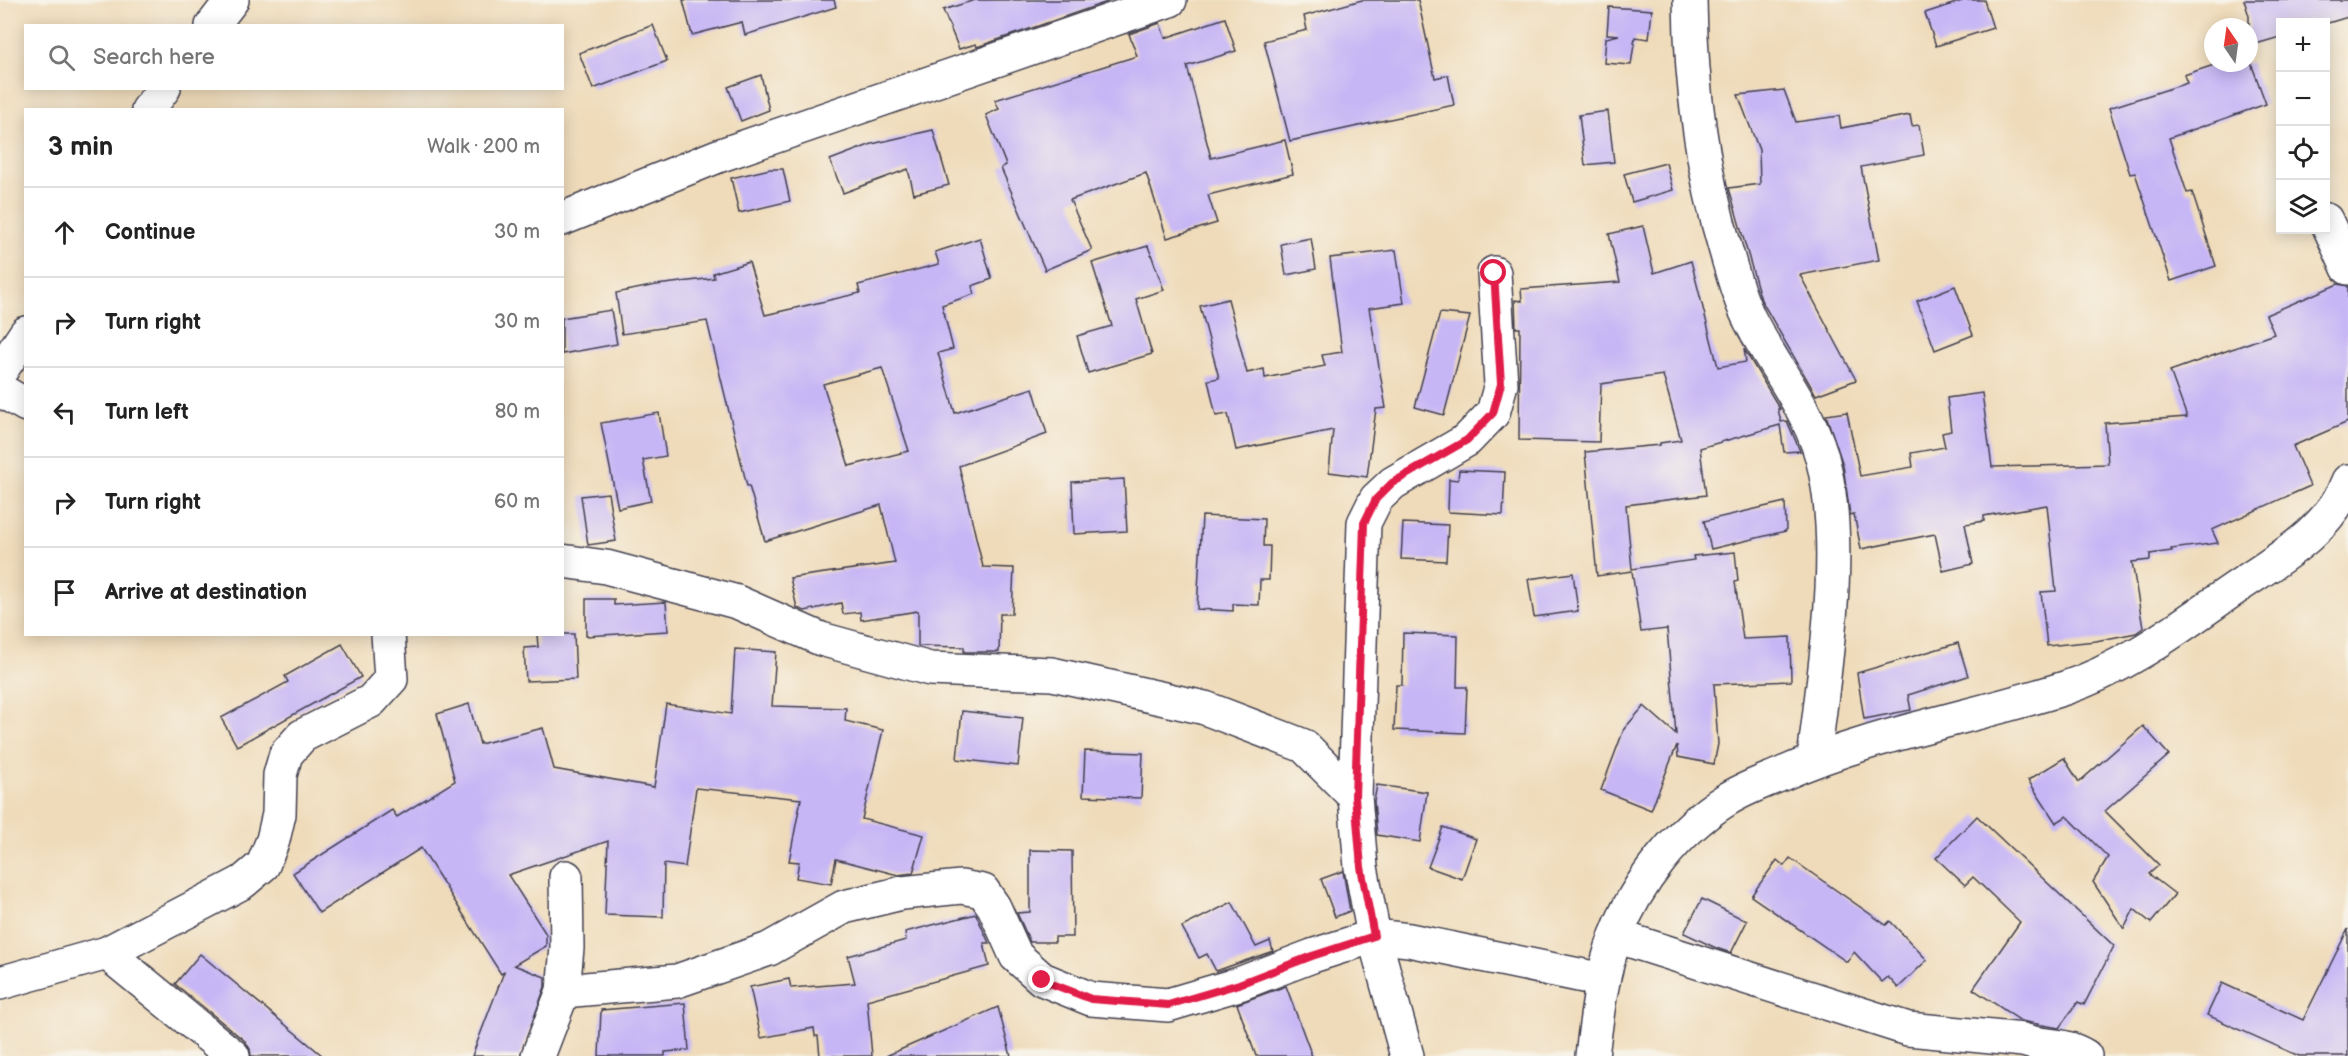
<!DOCTYPE html>
<html lang="en">
<head>
<meta charset="utf-8">
<style>
  :root { --surface:#fff; --page:#f6f6f6; --text:#222; --muted:#767676; --line:#e0e0e0 }
  body { margin:0; font-family:"Balsamiq Sans",sans-serif; background:var(--page); color:var(--text) }
  .controls { position:absolute; right:18px; top:18px; display:grid; overflow:hidden; border-radius:0px; box-shadow:0 3px 15px #0003 }
  .controls button { width:54px; height:54px; display:grid; place-items:center; padding:0; border:0; border-bottom:2px solid var(--line); background:var(--surface); color:var(--text); font:30px sans-serif }
  .compass { position:absolute; left:2204px; top:18px; width:54px; height:54px; border-radius:50%; background:var(--surface); box-shadow:0 3px 15px #0003; rotate:347deg }
  .stop { position:absolute; width:18px; height:18px; margin:-14px; border:4px solid #e11d48; border-radius:50%; background:#fff }
  .stop.end { background:#e11d48; border-color:#fff; box-shadow:0 2px 6px #0008 }
  .list { margin:0; padding:0; list-style:none }
  h2 { display:flex; justify-content:space-between; align-items:center; height:78px; margin:0; padding:0 24px; font-size:26px }
  h2 small { font-size:20px; font-weight:400; color:var(--muted) }
  .list li { display:grid; grid-template-columns:39px 1fr auto; gap:18px; align-items:center; box-sizing:border-box; height:90px; padding:0 24px; border-top:2px solid var(--line) }
  .list b { display:block; font-size:22px; white-space:nowrap }
  .list em { font-size:20px; font-style:normal; color:var(--muted) }
  .icon { flex:none; width:33px; height:33px; fill:none; stroke:currentColor; stroke-width:2; stroke-linecap:round; stroke-linejoin:round }
  .map { position:relative; flex:none; width:2348px; height:1056px; overflow:hidden }
  .search { position:absolute; background:var(--surface); box-shadow:0 3px 15px #0003; left:24px; top:24px; width:540px; height:66px; display:flex; align-items:center; gap:15px; box-sizing:border-box; padding:0 21px; border-radius:0px; color:var(--muted); font-size:22px }
  .panel { position:absolute; background:var(--surface); box-shadow:0 3px 15px #0003; left:24px; top:108px; width:540px; height:528px; border-radius:0px }
  .map>svg:first-child { display:block }
</style>
</head>
<body>
<div class="map">
<svg width="2348" height="1056" viewBox="0 0 2348 1056">
  <rect width="100%" height="100%" fill="#f7f3e8"/>
  <filter id="ink" filterUnits="userSpaceOnUse"><feTurbulence type="fractalNoise" baseFrequency=".0167" numOctaves="2"/><feDisplacementMap in="SourceGraphic" scale="12" xChannelSelector="R" yChannelSelector="G"/><feConvolveMatrix kernelMatrix="1 2 1 2 8 2 1 2 1" color-interpolation-filters="sRGB"/></filter>
  <filter id="wash" filterUnits="userSpaceOnUse"><feTurbulence type="fractalNoise" baseFrequency=".008" numOctaves="4" result="noise"/><feDisplacementMap in="SourceGraphic" scale="24" xChannelSelector="R" yChannelSelector="G"/><feGaussianBlur stdDeviation="1.35" result="paint"/><feColorMatrix in="noise" values="0 0 0 0 0 0 0 0 0 0 0 0 0 0 0 0 0 1.4 0 .05"/><feComposite in="paint" operator="in"/></filter>
  <g filter="url(#wash)">
    <rect width="100%" height="100%" fill="#efdbba"/>
    <g id="blocks">
      <g fill="#c6b6f5" fill-rule="evenodd">
        <path d="M683,0h151l2,7 -91,28 -3,-13 -50,13z"/>
        <path d="M975,0h132v2l-130,45 -1,-3 -17,5 -16,-39z"/>
        <path d="M1362,0h56l17,78 13,-3 6,30 -164,36 -26,-100 43,-11 -3,-14z"/>
        <path d="M1965,0h19l9,28 -57,18 -11,-33z"/>
        <path d="M2244,0h104v17l-23,7 -45,-2v15l-31,9v-30z"/>
        <path d="M1609,7l43,3 -3,29 -14,-2 -4,28 -27,-2 2,-25 13,-3 -12,-1z"/>
        <path d="M1225,18l11,33 -49,15 24,92 74,-18 8,34 -85,21 9,28 -50,15 -21,-65 -76,27 22,50 -47,20 -44,-102 5,-3 -20,-50 13,-6 -4,-9 142,-44 -8,-22 31,-11 5,15z"/>
        <path d="M653,25l14,36 -74,28 -14,-36z"/>
        <path d="M2220,63h31l15,41 -97,34 18,55 5,-1 24,74 -45,15 -36,-108 -5,1 -21,-66 78,-25 -3,-8z"/>
        <path d="M761,75l8,35 -28,11 -13,-34z"/>
        <path d="M1784,90l12,32 43,-6 2,12 69,-13 2,11 7,-1 5,30 -63,12 18,93 -79,15 56,105 -40,15 -55,-95 -32,-112 31,-4 -1,-34 -21,-55z"/>
        <path d="M1608,111l6,51 -29,3 -6,-50z"/>
        <path d="M933,130l16,55 -35,9 -6,-25 -65,24 -13,-33 42,-16z"/>
        <path d="M1666,163l7,27 -41,12 -8,-28z"/>
        <path d="M770,169h13l7,32 -51,12 -8,-35z"/>
        <path d="M1643,226l11,47 37,-12 27,106 28,-5 -2,-13 36,60h-2l3,13 6,-1 13,30 -16,1 -4,-27 -80,23 6,47 -80,10 6,64 62,-9 -1,-4 42,-4 3,29 -3,1 8,57 47,-2 1,44 -77,3 4,60 -4,20 -36,-7 -1,-12 -26,65 -50,-20 23,-61 20,-23 32,28 -9,-105 -26,3 -9,-61 -35,5 -12,-124 75,-7v-2l21,-3 -18,-65 -62,9 -2,58 -80,-2 1,-112h-4l-1,-28 7,1 -1,-12 99,-7 -11,-48z"/>
        <path d="M980,238l12,41 -20,7 2,8 -32,11 11,44 -15,4 17,60 78,-25 14,46 -88,32 24,101 31,1 -2,46h-12l-1,38h-35v-5l-46,-1v-35l-57,9 -1,-8 -17,2 -2,-11 -36,8 -8,-3 -7,-30 105,-15 -14,-58 -116,36 -16,-55h-2l-40,-165 -85,13 -6,-41 40,-8 58,-7 -1,-5 36,-11 16,53 95,-22 -2,-8 81,-21 -4,-12zM882,368l27,83 -60,15 -26,-82z"/>
        <path d="M1311,238l5,31 -30,6 -5,-31z"/>
        <path d="M1148,246l16,44 -28,9 16,55 -64,19 -11,-37 35,-10 -20,-63z"/>
        <path d="M1396,250l8,53 -35,5 17,100 -10,1 -9,68 -38,-5 4,-42 -97,20 -8,-36 -12,2 -8,-36 11,-2 -19,-72 28,-7 19,74 17,-4 1,9 60,-12 -3,-11 20,-3 -12,-94z"/>
        <path d="M2338,284l10,2v136l-55,24 17,40 -98,44 6,13 -47,6 1,2 -22,3v6l-18,2 11,66 -7,5 -40,8 -49,5 -6,-54 15,-1 -9,-86 -63,11v5l-19,3 8,40 -30,7 -8,-37 -74,15 -7,-35 -4,1 -7,-50 -17,-50 21,-3 13,64 53,-9 -2,-14 34,-6 -3,-14 9,-2 -4,-33 35,-5 10,74 116,-3 -3,-41 82,-6 -17,-46 104,-37 -8,-19z"/>
        <path d="M1955,286l18,49 -38,15 -18,-49z"/>
        <path d="M611,310l6,34 -55,10v-36z"/>
        <path d="M1440,313l30,3 -26,99 -29,-8z"/>
        <path d="M659,413l7,43 -23,4 8,41 -33,7 -17,-85z"/>
        <path d="M1459,470l46,2 -2,43 -55,-3 1,-33 9,1z"/>
        <path d="M1124,479l3,52 -53,3 -2,-52z"/>
        <path d="M608,493l8,48 -28,4 -7,-49z"/>
        <path d="M1785,502l1,29 -75,18 -7,-28z"/>
        <path d="M1202,516l62,3 -1,27h7l-1,34h-9l-1,25 -26,-1v7l-36,-2z"/>
        <path d="M1403,523l45,2 -2,36 -45,-2z"/>
        <path d="M1573,573l5,38 -44,6 -6,-38z"/>
        <path d="M586,599h28v6l52,-3 2,29 -82,5z"/>
        <path d="M1403,633l55,2 -1,52h10l-2,46 -71,-3 2,-45h6z"/>
        <path d="M537,634h37l2,45 -50,2 -2,-33 14,-1z"/>
        <path d="M1958,643l10,33 -60,19 3,15 -47,9 -7,-46z"/>
        <path d="M342,644l19,33 -124,69 -16,-28 67,-36 -3,-6z"/>
        <path d="M735,649l41,3 -4,54 74,2 -1,13 38,9 -21,89 62,16 -11,38 -15,2 -62,-16 -5,25 -35,-6 3,-16 -10,-1 12,-62 -105,-11 -11,79 -21,-3 -1,53 -58,-2 3,-74 -100,34 38,59v12l-32,19 31,12v10l-25,69h-48l32,-84 -3,2 -80,-126 -102,65 -26,-40 99,-63 5,7 58,-36 -18,-67 32,-10 11,40 63,-16 11,41 100,18 12,-83 65,10z"/>
        <path d="M962,711l61,7 -5,48 -61,-7z"/>
        <path d="M2143,726l26,29 -64,56 54,54 -10,9 26,20 -24,29 -17,-14 -10,20 -31,-47 15,-25 -41,-41 -11,7 -28,-43 36,-22 15,24z"/>
        <path d="M1085,751l58,2 -2,45 -58,-2z"/>
        <path d="M1377,785l50,7 -7,50 -43,-7 -3,-34z"/>
        <path d="M1977,816l137,130 -30,59 -6,-3 -19,26 -38,-7 -48,-32 47,-67 -47,-45 -8,8 -29,-27z"/>
        <path d="M1443,827l33,12 -14,40 -34,-12z"/>
        <path d="M1030,850l42,1 1,86h-18v5h-25l-13,-29 13,-1z"/>
        <path d="M1790,858l96,67 4,-4 37,39 -29,28 -10,-11 -6,5 -28,-30 -7,10 -96,-66 26,-36 7,6z"/>
        <path d="M1343,871l7,40 -15,6 -14,-38z"/>
        <path d="M1702,899l45,22 -16,32 -15,-5 -32,-15z"/>
        <path d="M1232,902l24,45 14,-6 3,10 -57,20 -9,-17 -8,4 -17,-31z"/>
        <path d="M976,914l13,29h-5l5,23 -122,34 5,56h-52l-2,-20h-3l-1,-8 -53,10 -11,-51 39,-8 2,9 64,-5 -7,-27 58,-16 -1,-8z"/>
        <path d="M2348,929v127h-49l-92,-41 15,-32 81,37z"/>
        <path d="M200,954l123,102h-72l-1,-7 -5,-8 -70,-57z"/>
        <path d="M1286,986l26,70h-56l-19,-52z"/>
        <path d="M685,1003l4,47 -24,2v4h-66l2,-46z"/>
        <path d="M998,1007l13,49h-125z"/>
      </g>
    </g>
  </g>
  <g filter="url(#ink)">
    <use href="#blocks" fill-opacity="0" stroke="#413e4e" stroke-width="1.5"/>
    <g fill="none" stroke-linecap="round" stroke-linejoin="round">
      <defs>
        <g id="minor">
          <path d="M1690,0c1,87 11,168 36,251 7,24 14,51 26,73 25,48 62,91 73,146 19,89 -1,199 -11,290"/>
          <path d="M212,26l20,-26"/>
          <path d="M148,110l16,-22"/>
          <path d="M562,219l156,-63 452,-156"/>
          <path d="M2326,220l22,48"/>
          <path d="M0,372l26,-39"/>
          <path d="M0,390l26,15"/>
          <path d="M562,561l44,6 131,35 84,37 109,30 122,5 153,34 99,38 51,51"/>
          <path d="M1616,936l292,93 115,11c23,8 39,2 62,16"/>
          <path d="M107,953l126,103"/>
          <path d="M0,983l107,-30 136,-71 20,-17 10,-25 6,-26 1,-39 6,-21 16,-18 69,-35 20,-22 -3,-45"/>
          <path d="M563,991l114,-10 92,-32 75,-42 58,-14 59,-6 22,4 11,16 22,49 26,23 49,20 77,6 71,-21 73,-28 62,-20 35,4 194,40"/>
          <path d="M538,1056l25,-65 4,-43 -1,-71"/>
          <path d="M1407,1056l-33,-120 -13,-69 -6,-70 9,-274 12,-24 17,-16 74,-43 26,-27 8,-29 -7,-111"/>
          <path d="M1592,1056c5,-40 9,-81 24,-120 20,-53 62,-106 110,-136 17,-11 37,-18 56,-26 90,-40 189,-56 283,-86 64,-21 119,-65 175,-103 40,-27 91,-56 108,-104"/>
        </g>
      </defs>
      <use href="#minor" stroke="#413e4e" stroke-width="36"/>
      <use href="#minor" stroke="#fff" stroke-width="33"/>
    </g>
  </g>
  <g fill="none" stroke-linecap="round" stroke-linejoin="round" filter="url(#ink)">
    <path stroke="#e11d48" stroke-width="8" d="M1042,980l49,19 77,6 71,-21 73,-28 62,-20 -13,-69 -6,-70 9,-274 12,-24 16,-16 75,-43 26,-27 8,-29 -7,-111"/>
  </g>
</svg>
<div class="controls">
<button>+</button>
<button>−</button>
<button><svg class="icon" aria-label="locate" viewBox="0 0 24 24"><circle cx="12" cy="12" r="6"/><path d="M12 2v4M12 18v4M2 12h4M18 12h4"/></svg></button>
<button><svg class="icon" aria-label="layers" viewBox="0 0 24 24"><path d="M12 4l9 5-9 5-9-5zM3 14l9 5 9-5"/></svg></button>
</div>
<svg class="compass" viewBox="-18 -18 36 36"><path d="M0-13l5 13h-10z" fill="#e53935"/><path d="M0 13l5-13h-10z" fill="#767676"/></svg>
<div class="stop" style="left:1494px;top:273px"></div>
<div class="stop end" style="left:1042px;top:980px"></div>
<div class="search"><svg class="icon" aria-label="search" viewBox="0 0 24 24"><circle cx="10" cy="10" r="6"/><path d="M15 15l6 6"/></svg>Search here</div>
<section class="panel">
<h2>3 min<small>Walk · 200 m</small></h2>
<ul class="list">
<li><svg class="icon" aria-label="ahead" viewBox="0 0 24 24"><path d="M12 20V5M6 11l6-6 6 6"/></svg><div><b>Continue</b></div><em>30 m</em></li>
<li><svg class="icon" aria-label="right" viewBox="0 0 24 24"><path d="M7 20v-9h11M14 6l5 5-5 5"/></svg><div><b>Turn right</b></div><em>30 m</em></li>
<li><svg class="icon" aria-label="left" viewBox="0 0 24 24"><path d="M17 20v-9H6M10 6l-5 5 5 5"/></svg><div><b>Turn left</b></div><em>80 m</em></li>
<li><svg class="icon" aria-label="right" viewBox="0 0 24 24"><path d="M7 20v-9h11M14 6l5 5-5 5"/></svg><div><b>Turn right</b></div><em>60 m</em></li>
<li><svg class="icon" aria-label="arrive" viewBox="0 0 24 24"><path d="M6 21V4h12l-3 4 3 4H6"/></svg><div><b>Arrive at destination</b></div></li>
</ul>
</section>
</div>
</body>
</html>
